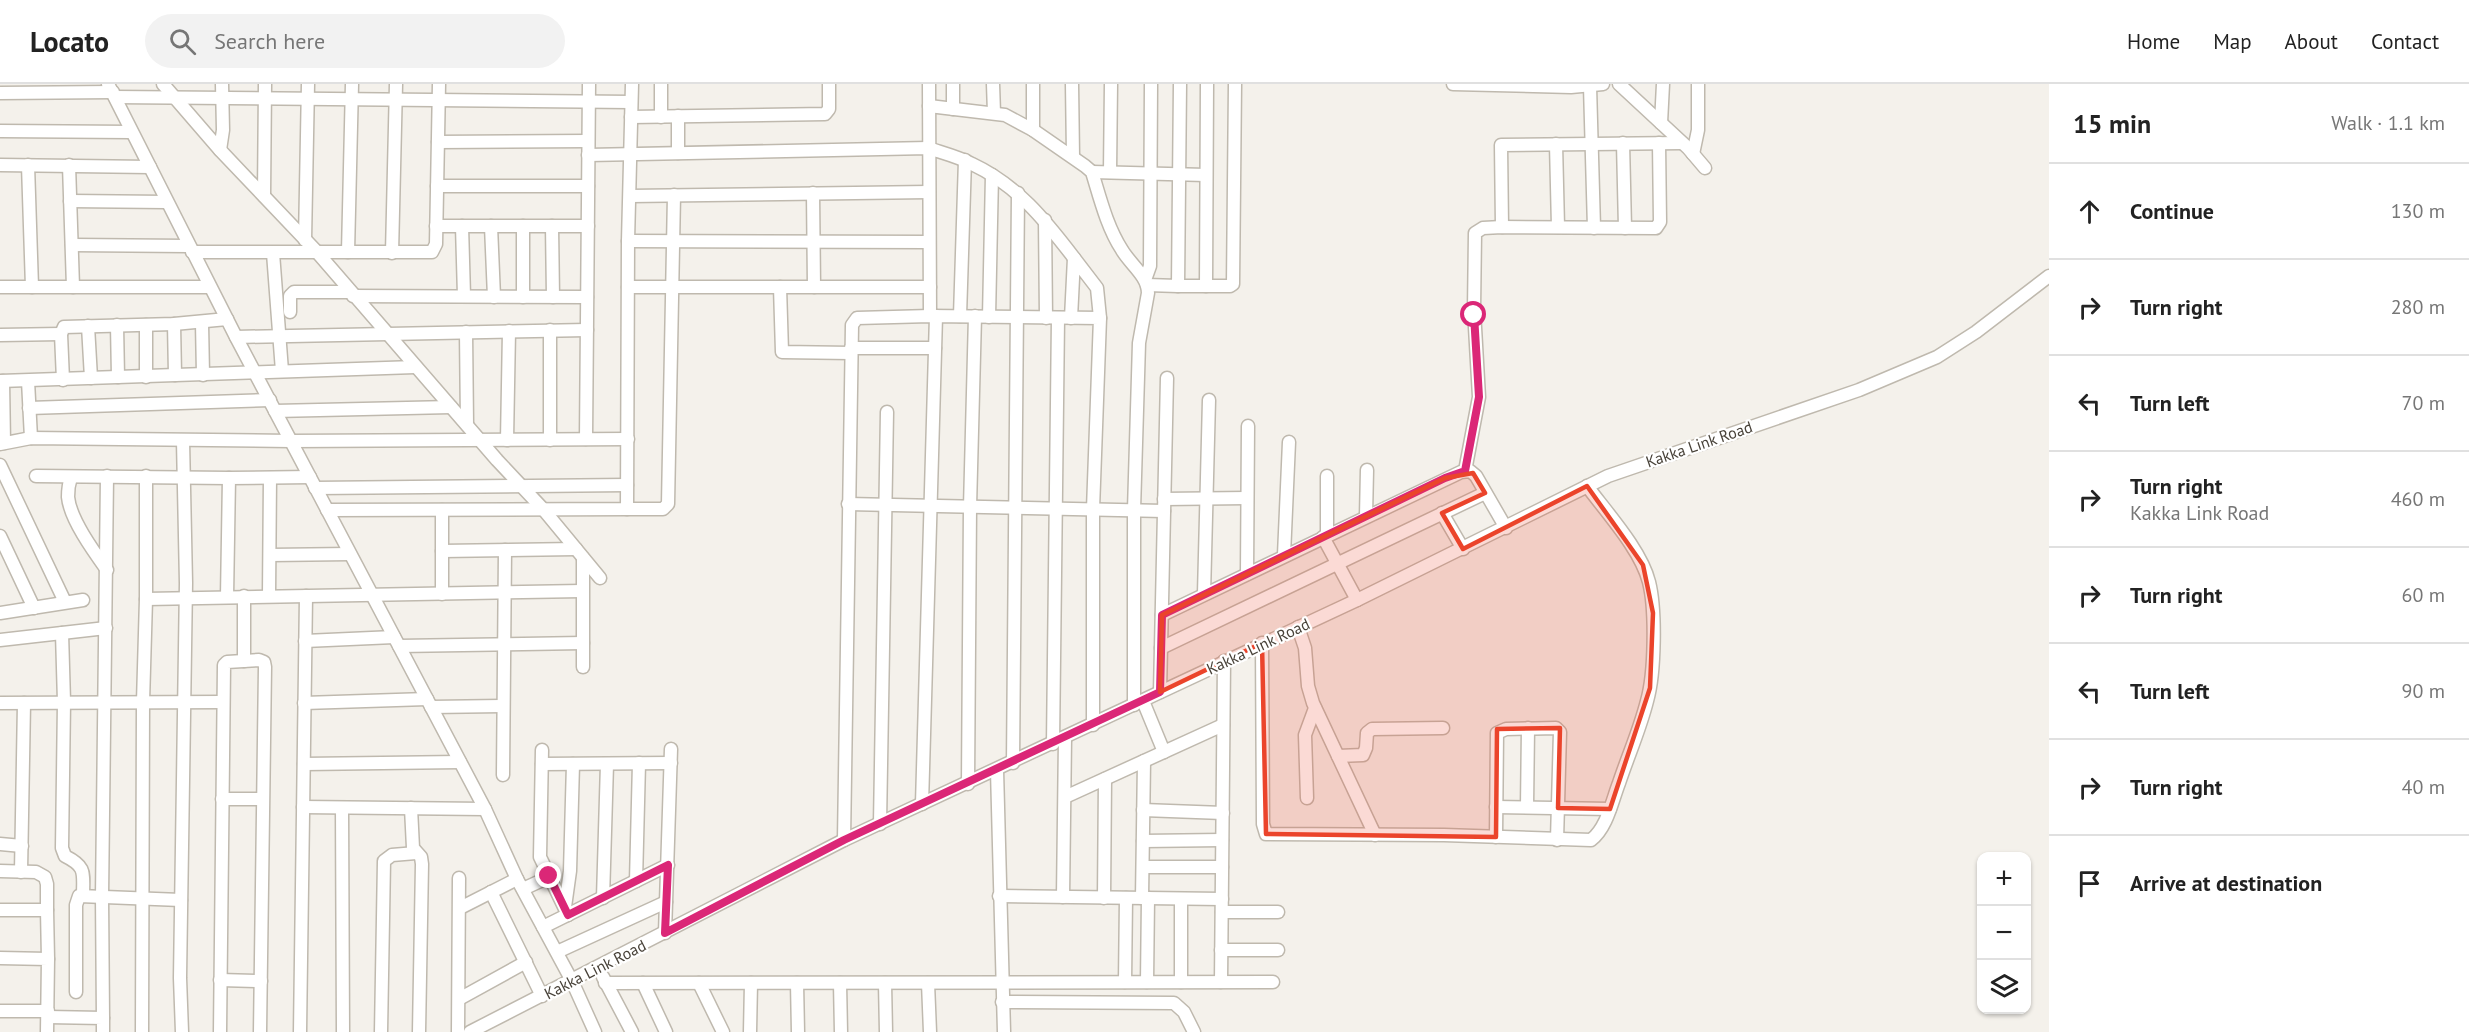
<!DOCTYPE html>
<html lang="en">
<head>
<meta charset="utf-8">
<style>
  :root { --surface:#fff; --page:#f2f2f2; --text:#222; --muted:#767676; --line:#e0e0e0 }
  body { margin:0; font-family:"PT Sans",sans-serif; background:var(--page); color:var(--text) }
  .controls { position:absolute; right:18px; bottom:18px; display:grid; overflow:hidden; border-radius:12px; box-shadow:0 2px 4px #0004 }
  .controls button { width:54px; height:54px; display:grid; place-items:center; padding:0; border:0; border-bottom:2px solid var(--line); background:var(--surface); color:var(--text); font:30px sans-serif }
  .stop { position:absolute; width:18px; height:18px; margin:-14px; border:4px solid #db2777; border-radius:50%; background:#fff }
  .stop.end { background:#db2777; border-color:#fff; box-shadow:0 2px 6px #0008 }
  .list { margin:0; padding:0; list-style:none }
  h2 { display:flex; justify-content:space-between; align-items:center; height:78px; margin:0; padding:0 24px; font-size:26px }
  h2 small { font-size:20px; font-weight:400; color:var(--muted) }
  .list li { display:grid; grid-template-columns:39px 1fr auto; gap:18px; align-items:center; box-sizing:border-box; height:96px; padding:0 24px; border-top:2px solid var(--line) }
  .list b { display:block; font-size:22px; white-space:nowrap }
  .list p { margin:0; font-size:20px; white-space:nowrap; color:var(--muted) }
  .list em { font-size:20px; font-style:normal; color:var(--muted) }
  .icon { flex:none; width:33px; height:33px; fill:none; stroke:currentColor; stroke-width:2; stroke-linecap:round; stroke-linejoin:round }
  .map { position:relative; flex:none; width:2049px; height:948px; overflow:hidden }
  header { display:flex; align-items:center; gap:36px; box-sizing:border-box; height:84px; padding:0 30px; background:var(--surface); border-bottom:2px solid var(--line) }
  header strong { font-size:28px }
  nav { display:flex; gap:33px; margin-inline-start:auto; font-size:21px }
  .search { width:420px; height:54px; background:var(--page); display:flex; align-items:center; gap:15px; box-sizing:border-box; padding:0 21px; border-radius:33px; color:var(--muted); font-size:22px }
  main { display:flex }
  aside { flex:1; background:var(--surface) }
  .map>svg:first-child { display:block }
</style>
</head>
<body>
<header>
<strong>Locato</strong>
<div class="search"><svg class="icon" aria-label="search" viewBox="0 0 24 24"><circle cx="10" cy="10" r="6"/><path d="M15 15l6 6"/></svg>Search here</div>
<nav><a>Home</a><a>Map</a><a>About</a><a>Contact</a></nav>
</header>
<main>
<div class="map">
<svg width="2049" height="948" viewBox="0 0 2049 948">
  <rect width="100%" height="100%" fill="#f4f1eb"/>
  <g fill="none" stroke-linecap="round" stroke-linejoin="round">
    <defs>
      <g id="minor">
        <path d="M108,0l128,253 249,472 32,70 55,102 23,51"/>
        <path d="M163,0l57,66 97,102 180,208 46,49 57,69"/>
        <path d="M929,0l1,232"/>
        <path d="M953,0v25"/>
        <path d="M993,0l1,29"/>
        <path d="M1033,0v46"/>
        <path d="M1072,0l1,72"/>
        <path d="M1453,0l118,3 32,-3"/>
        <path d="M1619,0l69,64 17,20"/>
        <path d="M1590,2l4,142"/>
        <path d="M0,9l113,-1"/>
        <path d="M115,13l516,5"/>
        <path d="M929,22l76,9 28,15 52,36 7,6c8,26 15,55 30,78 8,14 26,26 26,43l-9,50 -5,167v195"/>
        <path d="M631,33l194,-3 4,-5v-25"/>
        <path d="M661,33v-33"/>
        <path d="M1661,39l2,-39"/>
        <path d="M0,47l131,1"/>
        <path d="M438,58l150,-1"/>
        <path d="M1623,59l2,85"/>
        <path d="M1556,60l2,83"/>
        <path d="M220,66l3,-20 -1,-46"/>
        <path d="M678,69v-37"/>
        <path d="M1693,70l5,-24v-46"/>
        <path d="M588,71l340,-7c15,5 31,9 44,16 45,21 73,56 102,94"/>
        <path d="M0,81l150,2"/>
        <path d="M28,81l4,122"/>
        <path d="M69,81l4,122"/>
        <path d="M1092,88l114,3"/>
        <path d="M1110,88l1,-88"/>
        <path d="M437,102h151"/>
        <path d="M813,109l1,94"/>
        <path d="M264,112l1,-112"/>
        <path d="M630,112l299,-4"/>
        <path d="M70,117l96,1"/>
        <path d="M1045,136l1,98"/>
        <path d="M436,142h152"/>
        <path d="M462,142l2,70"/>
        <path d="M491,142l3,71"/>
        <path d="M523,142v71"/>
        <path d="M552,142l1,71"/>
        <path d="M1502,143l-1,-82 181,-2"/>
        <path d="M305,156l3,-156"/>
        <path d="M628,157l301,1"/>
        <path d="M72,161l116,1"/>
        <path d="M192,168h240l4,-8 3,-160"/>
        <path d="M348,168l4,-168"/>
        <path d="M273,169l9,118"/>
        <path d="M392,169l4,-169"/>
        <path d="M1145,196l5,-14 1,-182"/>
        <path d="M1147,201l31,1 2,-202"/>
        <path d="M1178,202h28l1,-202"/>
        <path d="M1206,202h24l3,-2 2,-200"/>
        <path d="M0,203h210"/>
        <path d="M628,203h302"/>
        <path d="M780,203l2,65 69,1"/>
        <path d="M353,212l234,1"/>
        <path d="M290,228v-16l4,-4h56"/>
        <path d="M960,232l5,-156"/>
        <path d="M989,233l3,-142"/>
        <path d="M1071,234l3,-60 23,30 3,30"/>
        <path d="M202,239l1,52"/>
        <path d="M174,240l1,51"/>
        <path d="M117,241l1,52"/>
        <path d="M88,242l3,52"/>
        <path d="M466,248l1,93"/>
        <path d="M0,251l61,-1"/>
        <path d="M236,253l351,-7"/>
        <path d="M851,264h84"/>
        <path d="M146,293v-52"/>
        <path d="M63,296l-2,-46 3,-7 110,-3 53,-5"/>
        <path d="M0,297l415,-14"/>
        <path d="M3,297l1,62"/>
        <path d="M28,297l3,57"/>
        <path d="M29,324l241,-8"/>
        <path d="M275,327l176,-4"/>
        <path d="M586,355l3,-355"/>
        <path d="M507,356l2,-109"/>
        <path d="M550,356v-110"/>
        <path d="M0,360l31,-6 260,3 337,-2"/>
        <path d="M0,381l65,137"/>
        <path d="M1465,387l14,-74 -5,-87 1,-77 8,-5 19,-1 154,1 4,-6 -1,-79"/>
        <path d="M36,392l193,2"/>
        <path d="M71,393c-2,6 -3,13 -3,20 2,22 26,55 39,73"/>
        <path d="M315,404l312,-3"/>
        <path d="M1164,415l83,-1"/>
        <path d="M848,420l316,7"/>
        <path d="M627,425h36l5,-5 6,-309"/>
        <path d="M327,426l300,-1 1,-268 4,-157"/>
        <path d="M442,426v84"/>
        <path d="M1442,429l21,36"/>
        <path d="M1366,432l1,-46"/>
        <path d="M1327,451v-59"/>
        <path d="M0,452l34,72"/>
        <path d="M1323,453l34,63"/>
        <path d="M442,467l134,-2"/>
        <path d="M270,471l80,-1"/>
        <path d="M1284,471l5,-113"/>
        <path d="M583,474v109"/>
        <path d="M1247,490l1,-148"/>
        <path d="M1204,510l5,-194"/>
        <path d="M269,511l1,-117"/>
        <path d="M227,513l2,-119 81,-1"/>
        <path d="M146,515l436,-8"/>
        <path d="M0,529l83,-13"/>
        <path d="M1162,531l299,-143 9,-1 6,5 30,52"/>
        <path d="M1298,543l7,21 3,38 5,17 62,132"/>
        <path d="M62,549l2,69 -2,146 3,8c22,11 18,17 18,40"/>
        <path d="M0,556l106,-12"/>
        <path d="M305,557l89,-4"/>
        <path d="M1262,559l1,181 3,10 178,1 147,5c16,-12 21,-39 28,-57 9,-27 21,-54 28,-82 8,-28 9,-91 2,-119 -8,-32 -42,-69 -62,-96"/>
        <path d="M399,562l184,-3"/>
        <path d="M1161,564l324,-155"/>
        <path d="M244,577v-65"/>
        <path d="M1160,608l7,-314"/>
        <path d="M1143,617l21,51"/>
        <path d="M0,619l223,-1"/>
        <path d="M304,619l123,-4"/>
        <path d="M431,623l71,-1"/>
        <path d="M1053,660l5,-426"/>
        <path d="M542,666l-2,107 28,58"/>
        <path d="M1338,672l25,-1 3,-7 1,-15 5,-4 71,-1"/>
        <path d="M1013,679l5,-570"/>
        <path d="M304,680l156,-2"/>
        <path d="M542,680l129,-1"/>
        <path d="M997,686l7,262"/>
        <path d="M503,691l2,-225"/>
        <path d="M968,700l2,-277 5,-191"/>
        <path d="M1065,713l158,-72"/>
        <path d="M1307,714l-2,-63 10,-27"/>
        <path d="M222,715h40"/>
        <path d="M922,720l14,-488"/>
        <path d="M303,723l182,2"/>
        <path d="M1496,723l114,2"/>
        <path d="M1527,723l1,-79"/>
        <path d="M342,724l1,224"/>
        <path d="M411,724l2,40 8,9 1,7 -3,168"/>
        <path d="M1143,726l80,3"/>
        <path d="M880,740l7,-412"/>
        <path d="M1496,753l1,-104 9,-4 50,-1 4,4 -3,108"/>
        <path d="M844,756l8,-515 5,-7 73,-2 170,2 -7,191v216"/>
        <path d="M1143,757l79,-1"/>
        <path d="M0,760l22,2"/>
        <path d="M1143,783h79"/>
        <path d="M0,787l36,1 9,5 2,7v26"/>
        <path d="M21,788l3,-169"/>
        <path d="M636,797l3,-118"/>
        <path d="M523,805l26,-12"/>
        <path d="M491,808l51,104"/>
        <path d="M999,812l223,3"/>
        <path d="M1063,813l2,-159"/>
        <path d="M603,814l4,-134"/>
        <path d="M1104,814l1,-119"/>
        <path d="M1142,814l2,-137"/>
        <path d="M565,823l5,-36 3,-107"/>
        <path d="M460,824l57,-29"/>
        <path d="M0,826h47l1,49"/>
        <path d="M1222,828h56"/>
        <path d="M543,843l125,-62"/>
        <path d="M665,849l6,-184"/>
        <path d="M1221,866h57"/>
        <path d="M557,868l109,-50"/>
        <path d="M0,874l48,1 -1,73"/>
        <path d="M603,893l29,55"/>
        <path d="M220,896l41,1"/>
        <path d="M1125,898l1,-84"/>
        <path d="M1147,898l1,-84"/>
        <path d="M1181,898v-83"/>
        <path d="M1221,898l3,-321"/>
        <path d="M605,899l668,-1"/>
        <path d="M643,899l23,49"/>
        <path d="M699,899l24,49"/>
        <path d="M797,899l1,49"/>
        <path d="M840,899l1,49"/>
        <path d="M885,899l1,49"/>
        <path d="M928,899l2,49"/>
        <path d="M76,908v-87l3,-9 102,4"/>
        <path d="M459,915l67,-37"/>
        <path d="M1002,918l172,1 10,9 10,20"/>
        <path d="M0,927h48"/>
        <path d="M48,933l55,1v14"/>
        <path d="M103,934l-1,-121 5,-421"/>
        <path d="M142,948l1,-330 3,-103v-123"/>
        <path d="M182,948l-2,-54 6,-395 -3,-142"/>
        <path d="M220,948l4,-367 3,-3 32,-2 5,2 1,5 -5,365"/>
        <path d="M300,948l6,-436"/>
        <path d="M381,948l3,-171 8,-6 24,-2"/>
        <path d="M458,948l1,-154"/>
        <path d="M470,948l374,-192 513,-240 251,-124 251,-86 78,-33 39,-25 73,-56"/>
        <path d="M750,948l1,-49"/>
      </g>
    </defs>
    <use href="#minor" stroke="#bfb9ae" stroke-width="15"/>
    <use href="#minor" stroke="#fff" stroke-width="12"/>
  </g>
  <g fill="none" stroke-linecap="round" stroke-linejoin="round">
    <path stroke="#db2777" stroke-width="8" d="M549,792l19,39 100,-50 -3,68 179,-93 316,-148 2,-77 283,-137 20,-7 14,-74 -5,-82"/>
  </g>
  <path fill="#eb442b" fill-opacity="0.2" stroke="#eb442b" stroke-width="4.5" stroke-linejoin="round" d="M1473,389l12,20 -43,20 21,36 124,-63 56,79 10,48 -3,75 -40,121 -52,-1 2,-80 -63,1 -1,108 -230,-3 -4,-191 -102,49 2,-77 283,-137z"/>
  <g text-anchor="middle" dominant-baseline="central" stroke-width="4.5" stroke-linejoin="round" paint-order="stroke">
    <g font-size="16" fill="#484239" stroke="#fff">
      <text transform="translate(1699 360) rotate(-19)">Kakka Link Road</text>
      <text transform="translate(1258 562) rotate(-25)">Kakka Link Road</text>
      <text transform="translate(595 885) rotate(-27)">Kakka Link Road</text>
    </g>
  </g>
</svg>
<div class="controls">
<button>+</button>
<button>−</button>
<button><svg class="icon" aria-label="layers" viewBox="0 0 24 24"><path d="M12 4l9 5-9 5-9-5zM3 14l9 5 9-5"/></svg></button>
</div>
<div class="stop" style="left:1474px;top:231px"></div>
<div class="stop end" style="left:549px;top:792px"></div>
</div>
<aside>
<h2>15 min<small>Walk · 1.1 km</small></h2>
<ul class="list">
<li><svg class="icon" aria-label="ahead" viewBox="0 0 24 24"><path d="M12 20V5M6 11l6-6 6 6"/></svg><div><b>Continue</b></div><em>130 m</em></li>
<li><svg class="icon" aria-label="right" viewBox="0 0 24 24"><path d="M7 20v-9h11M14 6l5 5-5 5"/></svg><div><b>Turn right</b></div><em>280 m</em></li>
<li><svg class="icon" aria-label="left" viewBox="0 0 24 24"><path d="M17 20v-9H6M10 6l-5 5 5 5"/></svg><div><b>Turn left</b></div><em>70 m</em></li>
<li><svg class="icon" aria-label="right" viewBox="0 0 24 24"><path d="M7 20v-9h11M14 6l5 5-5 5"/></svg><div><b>Turn right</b><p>Kakka Link Road</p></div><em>460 m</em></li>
<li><svg class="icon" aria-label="right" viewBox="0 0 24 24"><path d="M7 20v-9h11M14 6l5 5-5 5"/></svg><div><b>Turn right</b></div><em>60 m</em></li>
<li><svg class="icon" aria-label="left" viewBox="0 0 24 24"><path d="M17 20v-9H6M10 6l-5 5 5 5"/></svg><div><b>Turn left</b></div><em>90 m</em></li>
<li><svg class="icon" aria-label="right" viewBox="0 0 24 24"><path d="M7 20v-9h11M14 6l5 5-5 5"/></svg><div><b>Turn right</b></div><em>40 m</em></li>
<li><svg class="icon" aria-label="arrive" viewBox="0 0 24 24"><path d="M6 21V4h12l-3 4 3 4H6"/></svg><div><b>Arrive at destination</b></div></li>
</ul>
</aside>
</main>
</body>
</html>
